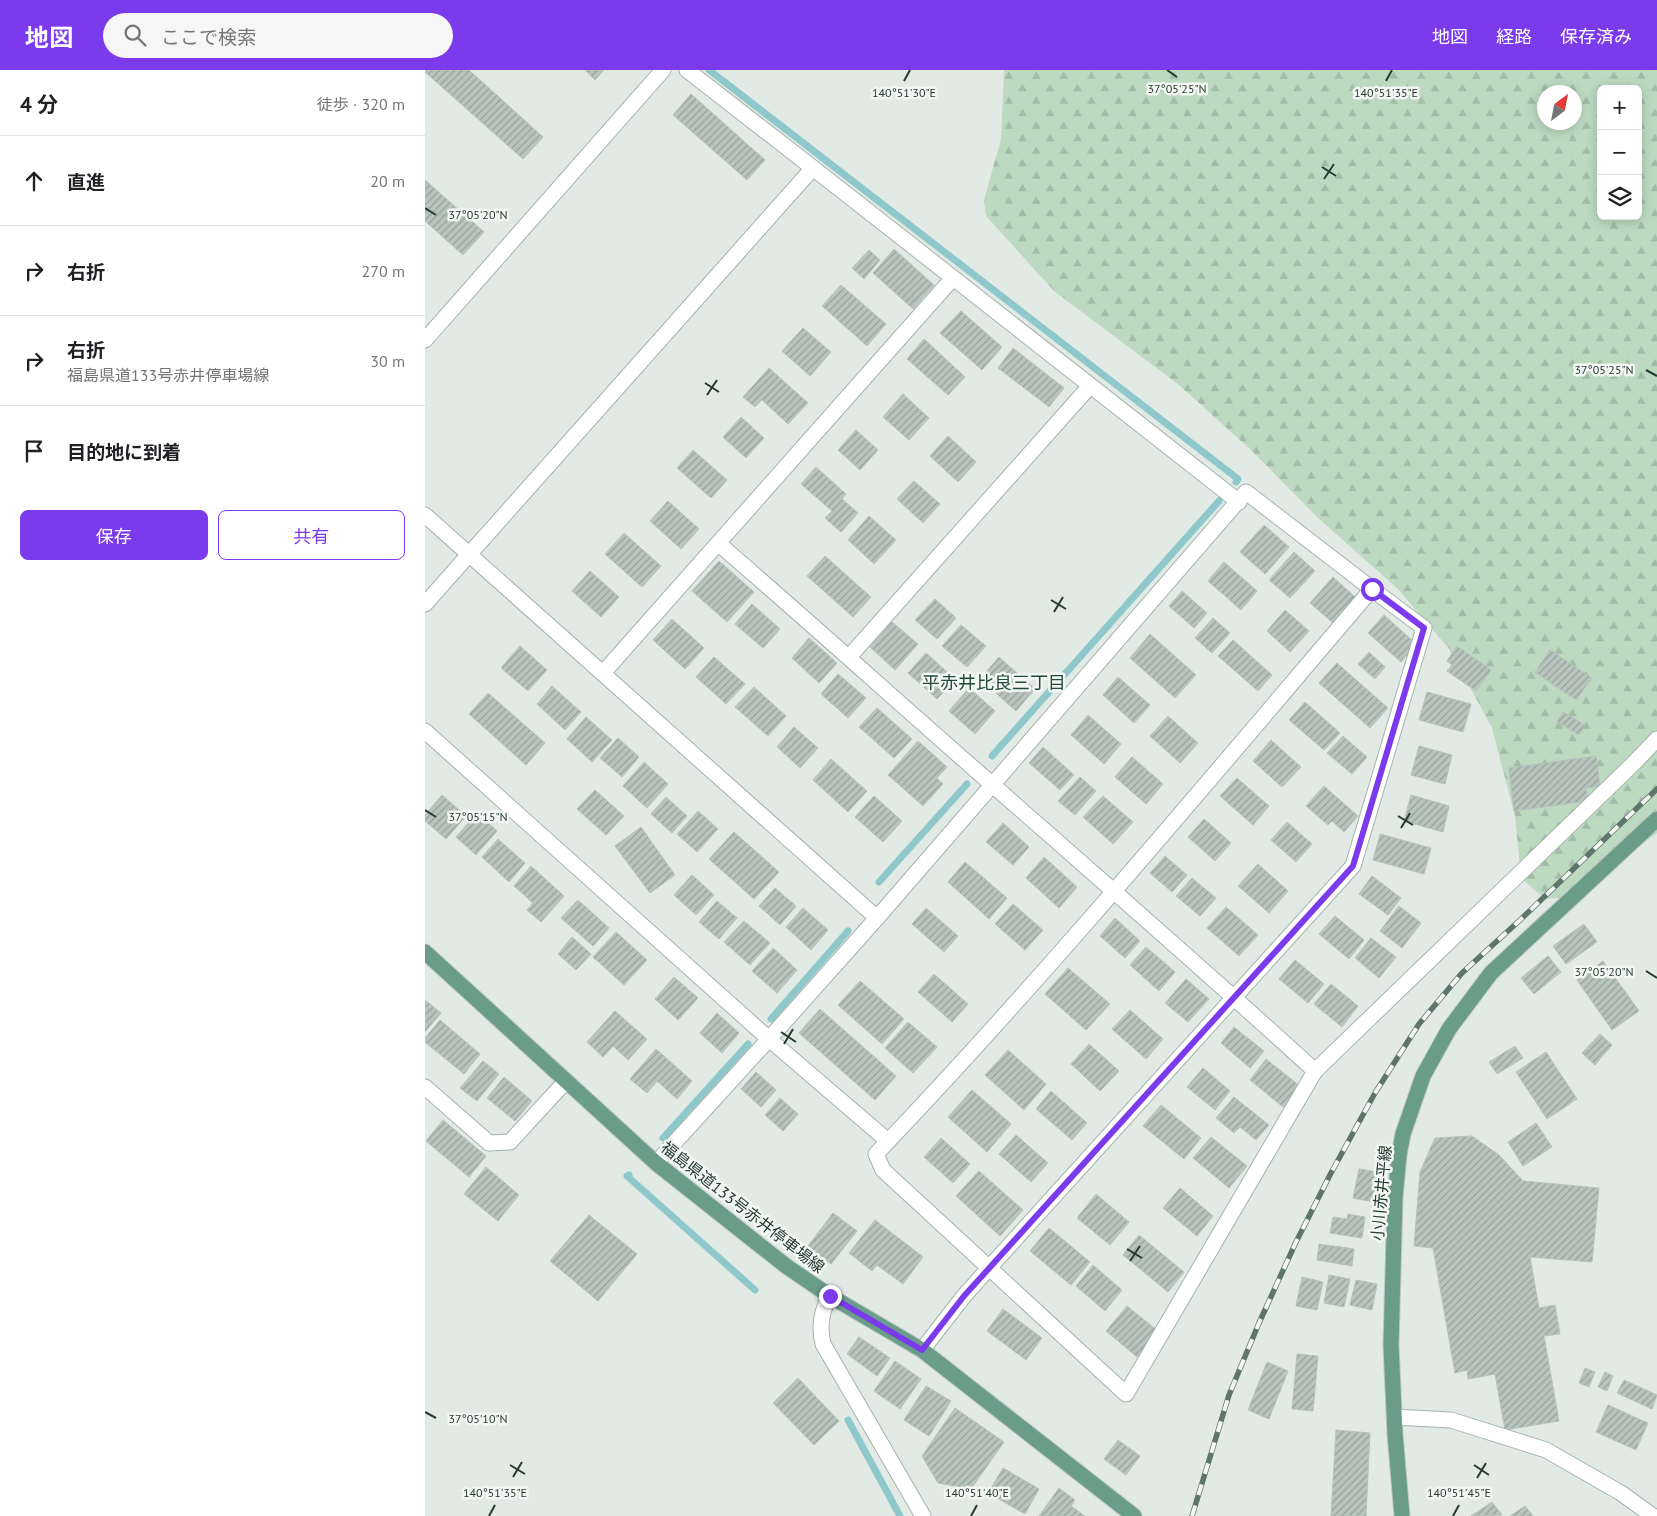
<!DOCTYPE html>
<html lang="ja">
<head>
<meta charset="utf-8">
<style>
  :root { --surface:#fff; --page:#f6f6f6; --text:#202124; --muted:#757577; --line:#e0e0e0; --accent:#7c3aed }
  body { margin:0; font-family:"PT Sans","Noto Sans JP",sans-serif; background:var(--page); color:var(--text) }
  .controls { position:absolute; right:15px; top:15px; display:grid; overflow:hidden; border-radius:8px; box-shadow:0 2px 12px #0003 }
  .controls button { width:45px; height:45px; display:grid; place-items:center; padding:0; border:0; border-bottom:1px solid var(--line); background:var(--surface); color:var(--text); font:25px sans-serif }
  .compass { position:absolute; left:1112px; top:15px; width:45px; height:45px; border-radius:50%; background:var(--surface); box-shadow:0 2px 12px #0003; rotate:32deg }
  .stop { position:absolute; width:15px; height:15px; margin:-11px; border:4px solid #7c3aed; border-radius:50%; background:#fff }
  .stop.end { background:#7c3aed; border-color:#fff; box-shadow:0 1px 5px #0008 }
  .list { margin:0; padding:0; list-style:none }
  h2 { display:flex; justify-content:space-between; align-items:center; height:65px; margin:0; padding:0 20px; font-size:21px }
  h2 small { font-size:16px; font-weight:400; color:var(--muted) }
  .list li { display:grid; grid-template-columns:32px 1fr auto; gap:15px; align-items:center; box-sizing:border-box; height:90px; padding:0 20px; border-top:1px solid var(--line) }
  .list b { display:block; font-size:19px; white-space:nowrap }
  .list p { margin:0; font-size:16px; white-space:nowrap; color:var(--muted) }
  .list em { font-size:16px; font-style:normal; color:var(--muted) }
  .actions { display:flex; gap:10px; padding:15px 20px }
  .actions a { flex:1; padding:11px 0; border:1px solid var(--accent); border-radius:8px; text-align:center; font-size:18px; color:var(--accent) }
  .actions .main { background:var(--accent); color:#fff }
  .icon { flex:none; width:28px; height:28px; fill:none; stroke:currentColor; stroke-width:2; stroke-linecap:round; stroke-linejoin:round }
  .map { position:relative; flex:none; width:1232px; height:1446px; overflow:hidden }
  header { display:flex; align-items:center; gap:30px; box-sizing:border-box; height:70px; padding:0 25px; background:var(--accent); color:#fff }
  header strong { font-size:24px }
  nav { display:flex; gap:28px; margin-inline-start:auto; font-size:18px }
  .search { width:350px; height:45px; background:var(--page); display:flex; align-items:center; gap:12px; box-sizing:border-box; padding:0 18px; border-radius:28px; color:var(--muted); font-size:19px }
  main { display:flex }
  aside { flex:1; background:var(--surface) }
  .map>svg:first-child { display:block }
</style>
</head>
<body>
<header>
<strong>地図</strong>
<div class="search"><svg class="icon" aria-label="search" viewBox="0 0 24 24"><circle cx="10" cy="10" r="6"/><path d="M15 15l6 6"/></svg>ここで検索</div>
<nav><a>地図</a><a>経路</a><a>保存済み</a></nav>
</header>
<main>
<aside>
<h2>4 分<small>徒歩 · 320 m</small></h2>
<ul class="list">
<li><svg class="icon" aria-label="ahead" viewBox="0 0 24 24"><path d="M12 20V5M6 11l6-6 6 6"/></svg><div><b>直進</b></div><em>20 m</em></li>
<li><svg class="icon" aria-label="right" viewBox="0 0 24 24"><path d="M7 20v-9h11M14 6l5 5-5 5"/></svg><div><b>右折</b></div><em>270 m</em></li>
<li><svg class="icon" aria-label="right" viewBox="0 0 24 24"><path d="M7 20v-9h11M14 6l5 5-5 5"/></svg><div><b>右折</b><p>福島県道133号赤井停車場線</p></div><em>30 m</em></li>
<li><svg class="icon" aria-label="arrive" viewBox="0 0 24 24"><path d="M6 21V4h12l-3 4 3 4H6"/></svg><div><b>目的地に到着</b></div></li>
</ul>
<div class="actions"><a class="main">保存</a><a>共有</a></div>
</aside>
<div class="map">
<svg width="1232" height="1446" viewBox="0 0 1232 1446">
  <defs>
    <pattern id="forest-firs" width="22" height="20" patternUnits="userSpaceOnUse" patternTransform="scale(1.25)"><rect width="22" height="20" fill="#bddac1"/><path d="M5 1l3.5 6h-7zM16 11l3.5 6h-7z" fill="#a2bca6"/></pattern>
    <pattern id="building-hatch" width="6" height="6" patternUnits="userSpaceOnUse" patternTransform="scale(1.25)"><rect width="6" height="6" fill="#b7c5be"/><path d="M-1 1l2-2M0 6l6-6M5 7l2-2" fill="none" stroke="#95a19b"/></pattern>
  </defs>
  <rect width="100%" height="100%" fill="#e2eae6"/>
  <path fill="url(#forest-firs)" fill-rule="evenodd" d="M579,0h653v763l-86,64 -26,2 -24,-21 -6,-62 -23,-88 -42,-78 -53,-62 -79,-70 -67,-68 -72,-65 -125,-94 -68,-75 -2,-16 17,-61zM1176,19h37v127h-37zM1120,22h30v30h-30z"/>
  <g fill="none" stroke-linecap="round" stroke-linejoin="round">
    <g stroke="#8fc8ca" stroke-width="7">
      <path d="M284,0l529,409 -2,3"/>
      <path d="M567,686l227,-255"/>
      <path d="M454,812l88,-98"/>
      <path d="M346,949l77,-88"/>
      <path d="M238,1068l85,-94"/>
      <path d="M204,1105l-2,1 128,114"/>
      <path d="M423,1350l52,96"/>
    </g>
  </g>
  <g fill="url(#building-hatch)" stroke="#b5c3bc">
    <path d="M0,0h44l74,67 -20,22 -98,-87z"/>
    <path d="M160,0h19l-9,10z"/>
    <path d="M266,24l74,66 -18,20 -74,-65z"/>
    <path d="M0,110l59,52 -21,23 -38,-34z"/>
    <path d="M469,179l40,36 -21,24 -40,-36z"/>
    <path d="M444,180l11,10 -16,19 -12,-11z"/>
    <path d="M416,215l45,39 -19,22 -45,-40z"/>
    <path d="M536,241l41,36 -20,23 -42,-37z"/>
    <path d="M378,258l28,24 -21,24 -28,-25z"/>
    <path d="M499,269l41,38 -17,18 -41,-36z"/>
    <path d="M588,278l51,40 -15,19 -51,-39z"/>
    <path d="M344,298l39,35 -20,21 -26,-24 -7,7 -12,-10z"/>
    <path d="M478,324l26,24 -20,22 -26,-23z"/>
    <path d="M316,347l23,21 -18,20 -23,-21z"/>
    <path d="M431,360l22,20 -18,20 -22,-20z"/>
    <path d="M523,366l28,26 -18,20 -28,-26z"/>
    <path d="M268,380l34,30 -16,18 -34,-30z"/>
    <path d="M391,397l30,27 -4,5 16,14 -17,19 -16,-14 7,-7 -31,-27z"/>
    <path d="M489,411l26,23 -17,19 -26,-24z"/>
    <path d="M243,431l31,28 -18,20 -31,-28z"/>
    <path d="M444,446l27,24 -22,24 -26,-24z"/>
    <path d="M839,455l25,22 -24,27 -25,-22z"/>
    <path d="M199,463l37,33 -19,21 -37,-33z"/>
    <path d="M869,482l21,19 -25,27 -21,-18z"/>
    <path d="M400,486l46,41 -18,20 -46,-41z"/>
    <path d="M294,491l35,31 -27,30 -35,-31z"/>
    <path d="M799,492l33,29 -16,19 -33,-29z"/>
    <path d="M165,501l29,26 -18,20 -29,-26z"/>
    <path d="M908,507l22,20 -22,26 -23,-20z"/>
    <path d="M757,521l25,22 -13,15 -25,-22z"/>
    <path d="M510,529l21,19 -19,21 -22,-19z"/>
    <path d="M327,534l28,25 -17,19 -28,-24z"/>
    <path d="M860,540l24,21 -19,21 -23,-21z"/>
    <path d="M959,545l32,29 -15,18 -33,-29z"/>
    <path d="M788,548l17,15 -18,20 -17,-15z"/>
    <path d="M247,549l32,29 -19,21 -32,-29z"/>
    <path d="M467,552l26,22 -23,26 -25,-23z"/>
    <path d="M536,555l25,21 -19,21 -25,-21z"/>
    <path d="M725,564l46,41 -21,23 -45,-40z"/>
    <path d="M384,568l28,25 -18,20 -27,-25z"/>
    <path d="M808,570l39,35 -14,16 -40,-35z"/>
    <path d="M95,576l27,24 -19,21 -27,-23z"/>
    <path d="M1032,576l34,24 -15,21 -29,-20 5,-6 -5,-4z"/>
    <path d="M1125,580l42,28 -16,22 -41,-28z"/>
    <path d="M944,582l16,15 -10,12 -17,-15z"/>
    <path d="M501,583l29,26 -18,20 -29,-26z"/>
    <path d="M289,587l31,27 -19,20 -30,-27z"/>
    <path d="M574,587l36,32 -19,22 -36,-32z"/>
    <path d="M912,593l51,45 -18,20 -51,-45z"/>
    <path d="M413,604l28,24 -18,20 -27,-24z"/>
    <path d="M693,607l32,28 -16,18 -31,-28z"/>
    <path d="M127,616l29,26 -16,18 -28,-26z"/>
    <path d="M329,617l32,29 -18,20 -33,-29z"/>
    <path d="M544,618l26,23 -20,23 -26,-23z"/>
    <path d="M1002,622l44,12 -8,28 -44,-12z"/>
    <path d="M63,623l57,50 -19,22 -57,-51z"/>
    <path d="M880,632l35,31 -16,17 -35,-30z"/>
    <path d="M452,638l35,31 -18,19 -35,-31z"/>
    <path d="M1138,642l22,13 -6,10 -22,-13z"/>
    <path d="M663,645l33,29 -17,20 -33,-29z"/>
    <path d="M743,646l30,27 -18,20 -30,-27z"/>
    <path d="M161,647l26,23 -20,22 -25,-23z"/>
    <path d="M369,657l24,21 -18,20 -23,-21z"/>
    <path d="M918,666l24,21 -15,17 -25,-21z"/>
    <path d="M193,668l21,19 -17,20 -22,-19z"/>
    <path d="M846,670l30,27 -19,20 -29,-26z"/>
    <path d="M493,671l29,26 -10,11 6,6 -20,22 -35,-31z"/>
    <path d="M994,676l33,9 -7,29 -34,-9z"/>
    <path d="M618,677l31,28 -14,15 -31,-27z"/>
    <path d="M1171,686l4,30 -14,2 2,13 -74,10 -5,-43z"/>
    <path d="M707,687l31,27 -17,20 -31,-27z"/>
    <path d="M406,689l36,32 -19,21 -35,-32z"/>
    <path d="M219,692l24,22 -21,24 -24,-22z"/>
    <path d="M655,707l16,14 -21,24 -17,-14z"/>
    <path d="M812,708l32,28 -16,19 -33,-29z"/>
    <path d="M899,716l34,30 -14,16 -12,-11 -4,4 -22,-19z"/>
    <path d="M170,720l29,26 -18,19 -29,-26z"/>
    <path d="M17,725l24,21 -20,23 -21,-18v-6z"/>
    <path d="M986,725l38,11 -6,26 -39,-11z"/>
    <path d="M449,726l28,25 -19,21 -28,-25z"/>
    <path d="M678,726l30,26 -20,22 -30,-27z"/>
    <path d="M241,727l21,19 -15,17 -21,-19z"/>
    <path d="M273,741l20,18 -21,23 -20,-18z"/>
    <path d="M52,743l20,18 -21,24 -20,-18z"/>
    <path d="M779,749l27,24 -16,18 -27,-24z"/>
    <path d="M862,752l25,22 -16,18 -25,-22z"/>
    <path d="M578,753l26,24 -16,18 -27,-23z"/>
    <path d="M216,757l34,48 -25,18 -35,-47z"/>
    <path d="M309,762l45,40 -25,27 -45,-40z"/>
    <path d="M955,764l51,14 -7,26 -51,-14z"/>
    <path d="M73,769l27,24 -16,19 -27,-25z"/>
    <path d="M740,786l22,19 -15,17 -22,-19z"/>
    <path d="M619,787l33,30 -18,21 -33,-30z"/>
    <path d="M540,792l42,36 -18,21 -41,-37z"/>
    <path d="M833,794l30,27 -19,22 -31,-27z"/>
    <path d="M106,796l33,30 -23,26 -14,-12 6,-7 -19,-17z"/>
    <path d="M267,805l22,20 -18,20 -22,-20z"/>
    <path d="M947,806l29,22 -13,17 -29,-21z"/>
    <path d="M767,808l24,20 -16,18 -24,-20z"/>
    <path d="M350,818l21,18 -16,19 -21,-19z"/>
    <path d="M153,830l31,28 -16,18 -32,-28z"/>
    <path d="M292,831l20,17 -18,21 -20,-17z"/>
    <path d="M588,834l30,26 -18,20 -30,-26z"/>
    <path d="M974,836l22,17 -19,25 -22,-17z"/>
    <path d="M801,837l32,28 -19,21 -32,-28z"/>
    <path d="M378,838l25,22 -17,20 -25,-23z"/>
    <path d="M501,838l32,28 -14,16 -32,-28z"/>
    <path d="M910,846l29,24 -15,19 -30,-25z"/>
    <path d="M690,848l25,23 -15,17 -25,-22z"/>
    <path d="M319,851l26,22 -20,22 -26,-23z"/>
    <path d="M1159,854l13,18 -31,22 -13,-18z"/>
    <path d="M191,862l31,28 -23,25 -31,-28z"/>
    <path d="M147,867l19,17 -15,16 -18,-16z"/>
    <path d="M946,868l25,19 -17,21 -24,-20z"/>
    <path d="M721,877l29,25 -16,19 -29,-26z"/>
    <path d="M348,878l24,22 -20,23 -25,-22z"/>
    <path d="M1123,886l13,16 -27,22 -13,-16z"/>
    <path d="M870,890l29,24 -16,19 -29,-24z"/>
    <path d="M1178,891l36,50 -27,19 -35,-50z"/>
    <path d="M643,898l42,36 -24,26 -41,-36z"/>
    <path d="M509,904l34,30 -16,18 -34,-30z"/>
    <path d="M249,907l24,21 -20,22 -23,-21z"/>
    <path d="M761,909l23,20 -21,23 -23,-19z"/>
    <path d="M435,911l44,38 -22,25 -44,-39z"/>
    <path d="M906,914l27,22 -16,21 -28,-23z"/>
    <path d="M0,930l16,13 -16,19z"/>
    <path d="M395,939l76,67 -21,24 -76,-67z"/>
    <path d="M705,940l33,29 -17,20 -34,-30z"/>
    <path d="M190,941l32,28 -19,21 -15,-14 -10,11 -16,-15z"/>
    <path d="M292,943l22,20 -17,20 -22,-20z"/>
    <path d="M15,950l40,34 -16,20 -39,-32v-4z"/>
    <path d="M483,952l29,25 -24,26 -28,-25z"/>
    <path d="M809,957l30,24 -14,17 -29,-25z"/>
    <path d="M1175,964l12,11 -17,20 -13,-12z"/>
    <path d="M664,974l30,27 -19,20 -29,-27z"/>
    <path d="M1090,976l8,12 -26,16 -8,-12z"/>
    <path d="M231,979l36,32 -15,18 -20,-18 -10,12 -17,-14z"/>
    <path d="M583,980l38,34 -22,26 -39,-35z"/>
    <path d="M1121,982l31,47 -30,20 -31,-47z"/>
    <path d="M841,989l34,27 -17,21 -33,-27z"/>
    <path d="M58,991l16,13 -22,27 -17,-13z"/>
    <path d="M778,998l27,23 -15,19 -28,-23z"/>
    <path d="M331,1002l20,18 -15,17 -20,-18z"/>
    <path d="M79,1007l28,24 -17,20 -28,-23z"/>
    <path d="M547,1020l39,34 -24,28 -39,-35z"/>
    <path d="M626,1021l36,32 -15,17 -36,-31z"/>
    <path d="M809,1027l35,28 -13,15 -16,-13 -6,6 -18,-15z"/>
    <path d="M355,1028l18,16 -15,17 -18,-16z"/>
    <path d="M736,1035l40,33 -17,21 -41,-33z"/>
    <path d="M18,1050l43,36 -17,21 -43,-36z"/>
    <path d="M1111,1053l16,24 -29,19 -15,-24z"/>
    <path d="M591,1065l32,28 -17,19 -32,-28z"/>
    <path d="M1047,1066l27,19 24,26 76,7 -7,74 -62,-5 9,51 16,-3 5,29 -16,2 15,85 -54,9 -10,-56 -27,5 -1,-9 -12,3 -22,-125 -19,-2 6,-74 15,-34z"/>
    <path d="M786,1067l36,29 -18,22 -36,-30z"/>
    <path d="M516,1068l29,26 -17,19 -29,-26z"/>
    <path d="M61,1097l33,28 -21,26 -34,-27z"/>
    <path d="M934,1099l19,3 -5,30 -20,-4z"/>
    <path d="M554,1101l44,39 -23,26 -44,-40z"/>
    <path d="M755,1118l33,28 -16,20 -34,-28z"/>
    <path d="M671,1124l33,28 -19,23 -33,-27z"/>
    <path d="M408,1143l24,18 -26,33 -23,-18z"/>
    <path d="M923,1144l17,3 -3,21 -32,-5 3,-16 14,2z"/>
    <path d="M164,1145l48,39 -39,47 -48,-40z"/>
    <path d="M450,1150l48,37 -20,27 -26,-19 -5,6 -23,-18z"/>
    <path d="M624,1158l41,34 -19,23 -41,-34z"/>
    <path d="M714,1165l45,37 -16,20 -45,-37z"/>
    <path d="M894,1174l35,5 -2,17 -35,-6z"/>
    <path d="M668,1195l29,25 -17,21 -29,-25z"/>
    <path d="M904,1205l21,4 -6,28 -20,-4z"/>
    <path d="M877,1207l21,5 -6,28 -21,-4z"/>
    <path d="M931,1210l21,4 -5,26 -22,-5z"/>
    <path d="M702,1236l31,25 -21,26 -31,-26z"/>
    <path d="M578,1239l39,29 -16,22 -39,-29z"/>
    <path d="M434,1267l31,21 -13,18 -30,-22z"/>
    <path d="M872,1284l21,2 -5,55 -21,-2z"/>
    <path d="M470,1291l26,18 -21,30 -26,-18z"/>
    <path d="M842,1292l21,9 -19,48 -21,-9z"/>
    <path d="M1160,1298l10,4 -6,15 -10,-4z"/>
    <path d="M1180,1302l8,4 -6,15 -9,-4z"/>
    <path d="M373,1308l41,43 -25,24 -41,-42z"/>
    <path d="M1199,1310l33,15 -5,14 -35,-16z"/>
    <path d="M501,1316l25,15 -22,35 -25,-16z"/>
    <path d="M1183,1335l40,18 -12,27 -40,-18z"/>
    <path d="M530,1338l49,34 -33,47 -33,-6 -16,-27z"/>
    <path d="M911,1360l34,3 -4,83h-35z"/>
    <path d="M693,1370l22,16 -14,19 -22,-16z"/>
    <path d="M578,1398l36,21 -14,25 -37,-21z"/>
    <path d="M634,1418l16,12 -4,6 14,10h-46z"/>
    <path d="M1067,1432l10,13 -31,1z"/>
    <path d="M1100,1436l8,10h-23z"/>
  </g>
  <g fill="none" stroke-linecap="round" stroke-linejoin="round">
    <defs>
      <g id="minor">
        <path d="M262,0l126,98"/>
        <path d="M0,270l238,-270"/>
        <path d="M0,445l452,403"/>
        <path d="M294,474c93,80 183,162 276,243 107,94 215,188 320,284"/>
        <path d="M0,534l388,-436 426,334"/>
        <path d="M424,587l241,-271"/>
        <path d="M178,603l350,-395"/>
        <path d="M0,661l344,308 119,102"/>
        <path d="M0,1017l64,56 21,-1 56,-61"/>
        <path d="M231,1093l113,-124 108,-121 369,-426 126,97"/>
        <path d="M405,1226c-9,15 -11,31 -7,48l100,172"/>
        <path d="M497,1280l42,-54 25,-28 364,-402 71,-238 -52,-39c-163,191 -323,384 -496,565l7,16 243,224 189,-323 319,-308 23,-24"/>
        <path d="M969,1347l57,3 95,30 75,43 32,23"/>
      </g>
      <g id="major">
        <path d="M0,882l231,211 130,103 44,30 92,54 212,166"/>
        <path d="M977,1446l-7,-82 -4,-89 4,-147 4,-43 4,-21 20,-58 26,-47 42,-56 166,-154"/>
      </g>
    </defs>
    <use href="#minor" stroke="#a5b2ac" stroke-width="17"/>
    <use href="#major" stroke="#bdc4c1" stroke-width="17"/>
    <use href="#minor" stroke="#fff" stroke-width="15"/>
    <use href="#major" stroke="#6a9c8a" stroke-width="15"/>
    <defs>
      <path id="rail" d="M767,1446l37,-121 30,-72 37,-81 35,-69 44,-80 44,-69 43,-51 57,-52 138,-132"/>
    </defs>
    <use href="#rail" stroke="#5e756c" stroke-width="5.5"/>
    <use href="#rail" stroke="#f2f7f4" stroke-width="4" stroke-dasharray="11" stroke-linecap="butt"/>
  </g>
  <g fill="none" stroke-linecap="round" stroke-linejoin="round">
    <path stroke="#7c3aed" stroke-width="6" d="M405,1226l92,54 42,-54 389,-430 71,-238 -52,-39"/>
  </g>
  <path fill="none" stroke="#243a31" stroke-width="2" d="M742,0l10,7M479,11l6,-11M961,11l6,-11M897,97l14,9M899,109l10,-15M0,138l11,7M1221,300l11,6M280,313l14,9M282,325l10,-15M626,530l15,9M629,542l9,-15M0,740l11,7M973,746l15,9M976,758l9,-15M1221,901l11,7M356,962l15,10M359,974l9,-15M702,1179l15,9M705,1191l10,-15M0,1342l11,6M85,1395l15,9M1049,1395l15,10M88,1407l9,-15M1052,1408l9,-15M64,1446l6,-11M546,1446l6,-11M1028,1446l6,-11"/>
  <g text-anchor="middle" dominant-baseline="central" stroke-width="5" stroke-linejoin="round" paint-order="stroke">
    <g font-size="16" fill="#243a31" stroke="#f2f7f4">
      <text transform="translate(956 1123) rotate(-85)">小川赤井平線</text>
      <text transform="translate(318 1137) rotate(38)">福島県道133号赤井停車場線</text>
    </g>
    <g font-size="18" fill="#224a3b" stroke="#f2f7f4">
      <text x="569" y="612">平赤井比良三丁目</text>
    </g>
  </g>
  <g font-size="12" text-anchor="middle" fill="#243a31" stroke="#f2f7f4" stroke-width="5" stroke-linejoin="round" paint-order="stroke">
    <text x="752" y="23">37°05'25"N</text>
    <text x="479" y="27">140°51'30"E</text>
    <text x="961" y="27">140°51'35"E</text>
    <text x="53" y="149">37°05'20"N</text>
    <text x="1179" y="304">37°05'25"N</text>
    <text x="53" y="751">37°05'15"N</text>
    <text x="1179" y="906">37°05'20"N</text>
    <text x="53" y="1353">37°05'10"N</text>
    <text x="70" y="1427">140°51'35"E</text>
    <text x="552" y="1427">140°51'40"E</text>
    <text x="1034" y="1427">140°51'45"E</text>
  </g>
</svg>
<div class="controls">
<button>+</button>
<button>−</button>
<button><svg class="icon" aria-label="layers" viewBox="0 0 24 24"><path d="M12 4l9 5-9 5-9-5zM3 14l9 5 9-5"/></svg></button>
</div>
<svg class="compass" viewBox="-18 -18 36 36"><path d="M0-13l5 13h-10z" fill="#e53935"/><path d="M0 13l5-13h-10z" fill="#757577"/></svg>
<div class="stop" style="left:947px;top:519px"></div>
<div class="stop end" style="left:405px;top:1226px"></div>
</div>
</main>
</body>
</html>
